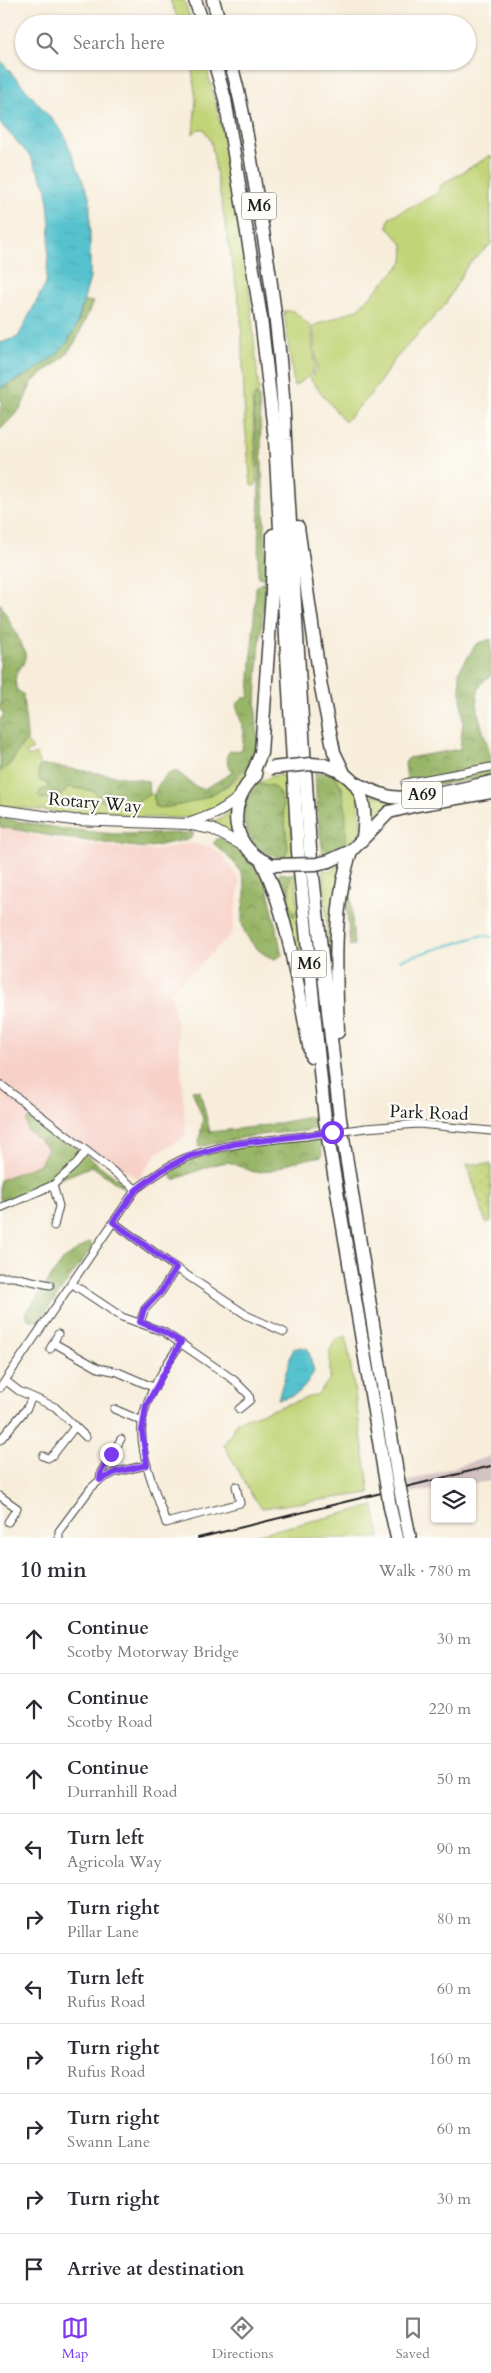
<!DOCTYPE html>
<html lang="en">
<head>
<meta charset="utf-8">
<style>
  :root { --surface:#fff; --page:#f2f2f3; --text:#2b2b33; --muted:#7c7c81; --line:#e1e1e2; --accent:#7c3aed }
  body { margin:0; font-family:Cardo,serif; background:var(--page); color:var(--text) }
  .controls { position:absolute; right:15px; bottom:15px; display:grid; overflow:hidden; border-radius:5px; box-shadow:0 1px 4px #0004 }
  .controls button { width:45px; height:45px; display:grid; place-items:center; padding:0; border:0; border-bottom:1px solid var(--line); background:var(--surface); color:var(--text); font:25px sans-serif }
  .stop { position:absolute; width:15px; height:15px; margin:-11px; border:4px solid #7c3aed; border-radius:50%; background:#fff }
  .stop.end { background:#7c3aed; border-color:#fff; box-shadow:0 1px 5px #0008 }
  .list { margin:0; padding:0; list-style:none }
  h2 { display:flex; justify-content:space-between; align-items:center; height:65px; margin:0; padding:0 20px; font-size:21px }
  h2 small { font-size:16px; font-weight:400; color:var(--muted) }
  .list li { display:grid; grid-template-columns:32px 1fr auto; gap:15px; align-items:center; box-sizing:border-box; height:70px; padding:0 20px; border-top:1px solid var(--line) }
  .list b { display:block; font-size:19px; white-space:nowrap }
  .list p { margin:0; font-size:16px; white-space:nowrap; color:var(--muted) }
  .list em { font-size:16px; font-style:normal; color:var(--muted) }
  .icon { flex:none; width:28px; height:28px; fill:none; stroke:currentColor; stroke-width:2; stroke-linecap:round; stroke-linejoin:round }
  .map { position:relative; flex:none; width:491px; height:1538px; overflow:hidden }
  .search { position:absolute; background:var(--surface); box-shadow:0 1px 4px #0004; left:15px; right:15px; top:15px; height:55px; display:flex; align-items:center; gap:12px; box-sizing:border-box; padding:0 18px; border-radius:28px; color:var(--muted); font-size:19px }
  .sheet { height:765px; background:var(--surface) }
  nav { display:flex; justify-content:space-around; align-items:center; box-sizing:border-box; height:70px; border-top:1px solid var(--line); background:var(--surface); font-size:14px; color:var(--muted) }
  nav a { display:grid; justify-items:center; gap:2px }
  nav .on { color:var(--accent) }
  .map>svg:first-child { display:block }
</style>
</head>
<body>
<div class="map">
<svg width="491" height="1538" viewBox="0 0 491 1538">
  <defs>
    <pattern id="forest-crowns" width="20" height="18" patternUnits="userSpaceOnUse" patternTransform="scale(1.25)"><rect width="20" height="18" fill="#98b668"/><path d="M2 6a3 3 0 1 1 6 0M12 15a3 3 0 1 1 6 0" fill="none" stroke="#7b9355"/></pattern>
    <pattern id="park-dots" width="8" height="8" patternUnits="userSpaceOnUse" patternTransform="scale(1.25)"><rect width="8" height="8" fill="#c1d477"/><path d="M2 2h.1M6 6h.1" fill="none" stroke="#a5b566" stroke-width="1.8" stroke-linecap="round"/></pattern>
    <pattern id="water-ripples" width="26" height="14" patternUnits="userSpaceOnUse" patternTransform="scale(1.25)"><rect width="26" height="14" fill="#55c2ce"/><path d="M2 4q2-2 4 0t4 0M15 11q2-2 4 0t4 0" fill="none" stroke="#49a6b0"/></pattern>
  </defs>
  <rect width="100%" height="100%" fill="#fdfcf7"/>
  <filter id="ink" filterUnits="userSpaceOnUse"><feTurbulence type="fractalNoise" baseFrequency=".02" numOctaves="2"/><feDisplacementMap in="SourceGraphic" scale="10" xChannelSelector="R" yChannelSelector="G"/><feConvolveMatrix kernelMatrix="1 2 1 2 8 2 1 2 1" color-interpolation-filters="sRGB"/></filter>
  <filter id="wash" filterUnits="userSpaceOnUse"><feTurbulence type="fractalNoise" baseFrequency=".0096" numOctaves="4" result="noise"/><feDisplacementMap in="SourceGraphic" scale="20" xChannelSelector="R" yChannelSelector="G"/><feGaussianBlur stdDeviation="1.12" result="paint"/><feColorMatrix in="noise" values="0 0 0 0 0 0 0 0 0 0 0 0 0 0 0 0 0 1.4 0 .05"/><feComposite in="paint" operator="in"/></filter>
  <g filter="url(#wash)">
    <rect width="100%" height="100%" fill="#f7edda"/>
    <path fill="#f7d1c8" d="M0,828l69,15 86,8 35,-8 21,4 13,10 16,24 -8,53 -61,58 8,48 7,96 -29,17 -19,26 -44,-29 -94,38z"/>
    <path fill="#d2bfc0" d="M491,1456v25l-19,3v-2h-37v8l-25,3 -3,-11 5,-2z"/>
    <g fill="#c1d477" stroke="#6e784a">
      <path d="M170,0h14l8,24h-12z"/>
      <path d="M191,61h14l24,98 18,109 12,123 -7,8 5,82 -2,5 -4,-1 -6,-61 -4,-110 -30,-172 -7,-13h-6l-5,5 3,-34z"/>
      <path d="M491,155v89l-24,22 -22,39 -50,54 -19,29 -31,34 -35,-43 7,-10 -4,-43 45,-17 45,-47 1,-16 -17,-20 3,-9 48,-24 3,-8z"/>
      <path d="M284,311h10l17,16 4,40 -4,8 -17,11z"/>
      <path d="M26,741l7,8 -7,4 3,4 7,-3 5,12 -3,6 10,13 4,13 7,-1 8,-10 81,8 1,-2 5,2v11l3,2c28,-2 58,-11 80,-30 7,-6 11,-14 19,-20l-7,19 -20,24 -29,17 -106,-1 -94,-12v-35c13,-3 17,-20 26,-29z"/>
      <path d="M332,773l26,15 3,43c-11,14 -20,21 -38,25l-2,-21 4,13 21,-7 -4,-54z"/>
      <path d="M287,775l7,83h-10l4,-10 -6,-48 -4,-9 -6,-5 -14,-3 14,-7z"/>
      <path d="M370,795l25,4 2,6 -25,17 1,-14z"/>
      <path d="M233,807l3,30 -24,-13v-2l11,-5z"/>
      <path d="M345,861l-15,109 -7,-100 10,1 1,-5z"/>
      <path d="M295,873l10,119 -18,-81 9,2 -5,-3 -2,-9 1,-27z"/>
      <path d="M346,1336l24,157 -108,15 -11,-14 -27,-49 14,-24 80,-27 12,-15v-29l6,-11z"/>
      <path d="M374,1506l6,32h-138z"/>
    </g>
    <g fill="url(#forest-crowns)" stroke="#5a6942">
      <path d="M89,301l4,1 -17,39 -12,16 -32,25 -11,26 -21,22v-20l2,-9h-2v-13c30,-13 59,-30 75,-60 5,-7 6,-18 8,-26z"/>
      <path d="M256,395h2l1,3 8,181 -9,-2 1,-99 -6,-76z"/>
      <path d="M263,582l3,2c-4,43 -10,86 -10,129 0,12 5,37 -1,45 -2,3 -6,5 -9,8 -24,29 -52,39 -89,42 -10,-12 5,-32 17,-37 11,3 18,17 30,18l26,-15 2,-3 -4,-4 -1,-12 3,-4 12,-1 2,-19 -8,-26 7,-7h5l1,-4 7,-107z"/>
      <path d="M0,603c5,10 23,42 25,50 2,16 -15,16 -8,37l6,4c0,8 5,43 4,47 -2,3 -7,5 -9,8 -5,9 -7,15 -16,22l-2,-1v-50l4,-6 -4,-4z"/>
      <path d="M491,639v37c-28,13 -6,57 -1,77 1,7 1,16 1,23l-77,13 -6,-1 -3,-25 3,-5 52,-9 3,-28 -4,-50 17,-27z"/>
      <path d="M47,765l101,16 1,14c-14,11 -33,10 -50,5l-5,-9 -27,-4c-4,12 -14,11 -26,12l-3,-4 3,-5 7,-2v-4l-8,-3 -2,-9 3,-6z"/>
      <path d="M315,772l17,1c16,15 14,48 14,68 -3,6 -4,9 -11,10 -4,1 -8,0 -11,-4 -7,-10 -8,-60 -9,-75z"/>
      <path d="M258,783l14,3 6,5 4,9 6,48 -4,10c-40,-4 -53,-47 -26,-75z"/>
      <path d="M0,818l64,11 51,5 79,-1 -4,6 -45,9 -83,-10 -62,-11z"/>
      <path d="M222,838l27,20 18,27 15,70 -6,4c-16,-3 -34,-23 -34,-39 -1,-15 7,-27 1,-42 -5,-15 -19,-25 -30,-35l4,-4z"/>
      <path d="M280,873l11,2c-3,11 -6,31 5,38l-2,4 -7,-6 -11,-32z"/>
      <path d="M350,882l4,63 -4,1 -3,-38z"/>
      <path d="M192,1090l8,1 10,41 53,-6 52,-10 3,12c-16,5 -33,4 -50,6 -24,3 -47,8 -70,13l5,-28z"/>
      <path d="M32,1115l87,65 8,11 -35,-25 -92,38v-24l40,-16 8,-16 -21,-18 -1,-9z"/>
      <path d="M321,1139l1,17 -30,6 -21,9 -17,1 -26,-10 -16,3 -38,15 -5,-7 3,-5c46,-22 99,-26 149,-29z"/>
      <path d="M89,1242l4,4 -54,75 -11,-2 -2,-6 37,-53z"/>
    </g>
    <path fill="url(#park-dots)" stroke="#6e784a" d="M467,1164h24v58l-5,1z"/>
    <g fill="url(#water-ripples)" stroke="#386f75">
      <path d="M0,60l63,72 27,66v80l-14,49 -9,16 -9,10 -23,17 -35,18v-45l18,-6 28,-54 4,-57 -3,-37 -17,-33 -30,-33z"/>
      <path d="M301,1347l7,2 6,22c-9,18 -15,25 -36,28l15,-50z"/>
    </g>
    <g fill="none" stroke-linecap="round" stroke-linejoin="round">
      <path stroke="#55c2ce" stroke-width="2" d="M400,960l83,-25 8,2"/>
    </g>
  </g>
  <g filter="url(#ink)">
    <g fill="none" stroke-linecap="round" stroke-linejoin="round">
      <defs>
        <g id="street">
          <path d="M405,783l86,-16"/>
          <path d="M0,1084l136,105"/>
          <path d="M366,1128l52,-4 73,7"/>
          <path d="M53,1185l6,21 -5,20"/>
          <path d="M0,1208l53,-23 22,-20 11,-14"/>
          <path d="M113,1222l63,46 72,48 36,16"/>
          <path d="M0,1277h14l36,8"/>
          <path d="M71,1283l51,34 42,15 70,48 15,15 1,5 -11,9"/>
          <path d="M140,1322l5,-13 16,-17 15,-24"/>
          <path d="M54,1343l44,25 20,4 37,16"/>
          <path d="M181,1343c-14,19 -36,55 -39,79 -3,35 14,69 24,101l74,-20 -4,-17"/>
          <path d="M50,1349l8,-15"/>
          <path d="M6,1381l13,10 36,16 31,30"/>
          <path d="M0,1388l136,-199c16,-11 33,-25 52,-32 38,-14 78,-17 118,-21"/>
          <path d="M114,1409l28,12"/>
          <path d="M0,1440l27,-32 5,-11"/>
          <path d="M43,1456l5,2 5,-3 21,-27"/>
          <path d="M100,1480l1,-8 20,-33"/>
          <path d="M0,1496l17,12 -9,14"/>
          <path d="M59,1538v-7l32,-43 9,-8 16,-8 31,-7"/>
        </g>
        <g id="primary">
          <path d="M0,810l73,10 114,4 25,5 32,17"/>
          <path d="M188,824c23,-9 32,-10 51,-27"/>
        </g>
        <g id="highway">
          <path d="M195,0l8,24"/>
          <path d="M213,0l7,24"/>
          <path d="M214,61l11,38 36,219 14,122 23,411 27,269 61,363"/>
          <path d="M230,61c13,43 19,87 26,130 15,83 27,166 29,249l25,409 30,270 58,360"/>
          <path d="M298,527l23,160 13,65 10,21"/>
          <path d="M324,765c37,11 44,36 39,72"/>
          <path d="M256,775c-30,27 -26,72 12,88"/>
          <path d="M250,780l11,-27 11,-160 1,-58"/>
          <path d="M355,783c12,6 23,11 36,14 27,4 73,-9 100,-15"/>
          <path d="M261,860c28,54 38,136 50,196"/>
          <path d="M329,861l22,-10 38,-39 28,-7 74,-13"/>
          <path d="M338,1032c-2,-59 -6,-124 13,-181"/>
          <path d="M403,1504l7,34"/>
          <path d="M390,1507l7,31"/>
        </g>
      </defs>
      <use href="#street" stroke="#3d3b38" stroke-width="9"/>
      <use href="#primary" stroke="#3d3b38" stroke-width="12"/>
      <use href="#highway" stroke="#3d3b38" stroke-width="15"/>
      <use href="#street" stroke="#fff" stroke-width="7"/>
      <use href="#primary" stroke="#fff" stroke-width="10"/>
      <use href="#highway" stroke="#fff" stroke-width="12"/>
      <path stroke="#1c1c1c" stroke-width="2" d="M198,1538l293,-72"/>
      <defs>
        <path id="street-bridge" d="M306,1136l60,-8"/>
        <g id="highway-bridge">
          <path d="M271,768l40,-4 13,1"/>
          <path d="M274,865l42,-1 13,-3"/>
          <path d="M398,1479l5,25"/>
          <path d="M386,1483l4,24"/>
        </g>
      </defs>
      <use href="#street-bridge" stroke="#3d3b38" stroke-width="9" stroke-linecap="butt"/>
      <use href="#highway-bridge" stroke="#3d3b38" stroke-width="15" stroke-linecap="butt"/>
      <use href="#street-bridge" stroke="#fff" stroke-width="7"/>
      <use href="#highway-bridge" stroke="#fff" stroke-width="12"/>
    </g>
  </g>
  <g fill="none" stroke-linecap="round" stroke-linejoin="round" filter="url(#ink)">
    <path stroke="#7c3aed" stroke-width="6" d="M111,1454l-10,18 -1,8 16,-8 31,-7 -5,-34 4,-25 35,-64 -17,-10 -24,-10 4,-13 17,-17 15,-24 -63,-46 23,-32 25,-19 26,-14 47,-13 98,-12"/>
  </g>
  <g text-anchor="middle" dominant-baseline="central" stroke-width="4.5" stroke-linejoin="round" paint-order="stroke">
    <g fill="#fdfcf7" stroke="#605f5e" stroke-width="1">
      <rect x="241.5" y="192.5" width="35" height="27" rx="4"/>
      <rect x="402" y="781.5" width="40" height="27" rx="4"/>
      <rect x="291.5" y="950.5" width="35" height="27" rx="4"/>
    </g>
    <g font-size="16" font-weight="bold" fill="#1c1c1c">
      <text x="259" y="206">M6</text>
      <text x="422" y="795">A69</text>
      <text x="309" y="964">M6</text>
    </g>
    <g font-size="18" fill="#1c1c1c" stroke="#fdfcf7">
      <text transform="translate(95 803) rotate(5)">Rotary Way</text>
      <text transform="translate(429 1113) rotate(2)">Park Road</text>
    </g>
  </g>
</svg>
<div class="controls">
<button><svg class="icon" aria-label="layers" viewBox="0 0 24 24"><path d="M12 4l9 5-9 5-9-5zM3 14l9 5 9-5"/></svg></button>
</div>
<div class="stop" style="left:332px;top:1132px"></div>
<div class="stop end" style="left:111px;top:1454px"></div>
<div class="search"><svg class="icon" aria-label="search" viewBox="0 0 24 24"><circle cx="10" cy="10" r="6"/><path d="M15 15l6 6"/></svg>Search here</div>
</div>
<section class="sheet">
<h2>10 min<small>Walk · 780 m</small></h2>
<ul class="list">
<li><svg class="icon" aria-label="ahead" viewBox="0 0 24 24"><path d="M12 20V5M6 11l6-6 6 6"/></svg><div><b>Continue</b><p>Scotby Motorway Bridge</p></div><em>30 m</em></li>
<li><svg class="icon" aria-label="ahead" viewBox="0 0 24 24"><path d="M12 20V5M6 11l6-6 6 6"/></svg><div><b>Continue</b><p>Scotby Road</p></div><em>220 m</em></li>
<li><svg class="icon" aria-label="ahead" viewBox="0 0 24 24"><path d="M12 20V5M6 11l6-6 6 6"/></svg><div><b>Continue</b><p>Durranhill Road</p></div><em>50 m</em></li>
<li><svg class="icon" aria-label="left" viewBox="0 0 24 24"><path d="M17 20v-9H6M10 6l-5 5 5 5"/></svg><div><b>Turn left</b><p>Agricola Way</p></div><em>90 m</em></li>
<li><svg class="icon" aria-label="right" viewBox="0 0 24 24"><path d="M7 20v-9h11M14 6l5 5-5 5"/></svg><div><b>Turn right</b><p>Pillar Lane</p></div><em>80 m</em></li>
<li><svg class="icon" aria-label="left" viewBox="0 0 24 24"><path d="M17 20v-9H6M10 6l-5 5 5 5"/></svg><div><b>Turn left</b><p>Rufus Road</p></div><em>60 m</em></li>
<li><svg class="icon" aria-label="right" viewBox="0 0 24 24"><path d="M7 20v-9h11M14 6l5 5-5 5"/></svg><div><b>Turn right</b><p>Rufus Road</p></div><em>160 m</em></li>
<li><svg class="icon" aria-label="right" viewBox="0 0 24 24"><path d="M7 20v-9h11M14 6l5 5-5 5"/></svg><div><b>Turn right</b><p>Swann Lane</p></div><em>60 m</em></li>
<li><svg class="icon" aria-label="right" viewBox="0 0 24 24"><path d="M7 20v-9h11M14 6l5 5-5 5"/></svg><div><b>Turn right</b></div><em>30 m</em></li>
<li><svg class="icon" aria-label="arrive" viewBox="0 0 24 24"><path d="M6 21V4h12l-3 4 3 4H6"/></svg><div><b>Arrive at destination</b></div></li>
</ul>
</section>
<nav>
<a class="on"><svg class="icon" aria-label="map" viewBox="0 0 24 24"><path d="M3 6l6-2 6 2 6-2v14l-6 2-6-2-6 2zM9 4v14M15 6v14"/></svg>Map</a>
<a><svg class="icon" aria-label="directions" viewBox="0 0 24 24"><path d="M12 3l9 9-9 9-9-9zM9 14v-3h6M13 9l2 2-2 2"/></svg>Directions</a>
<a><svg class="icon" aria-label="saved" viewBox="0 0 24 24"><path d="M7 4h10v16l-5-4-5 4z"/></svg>Saved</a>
</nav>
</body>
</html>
